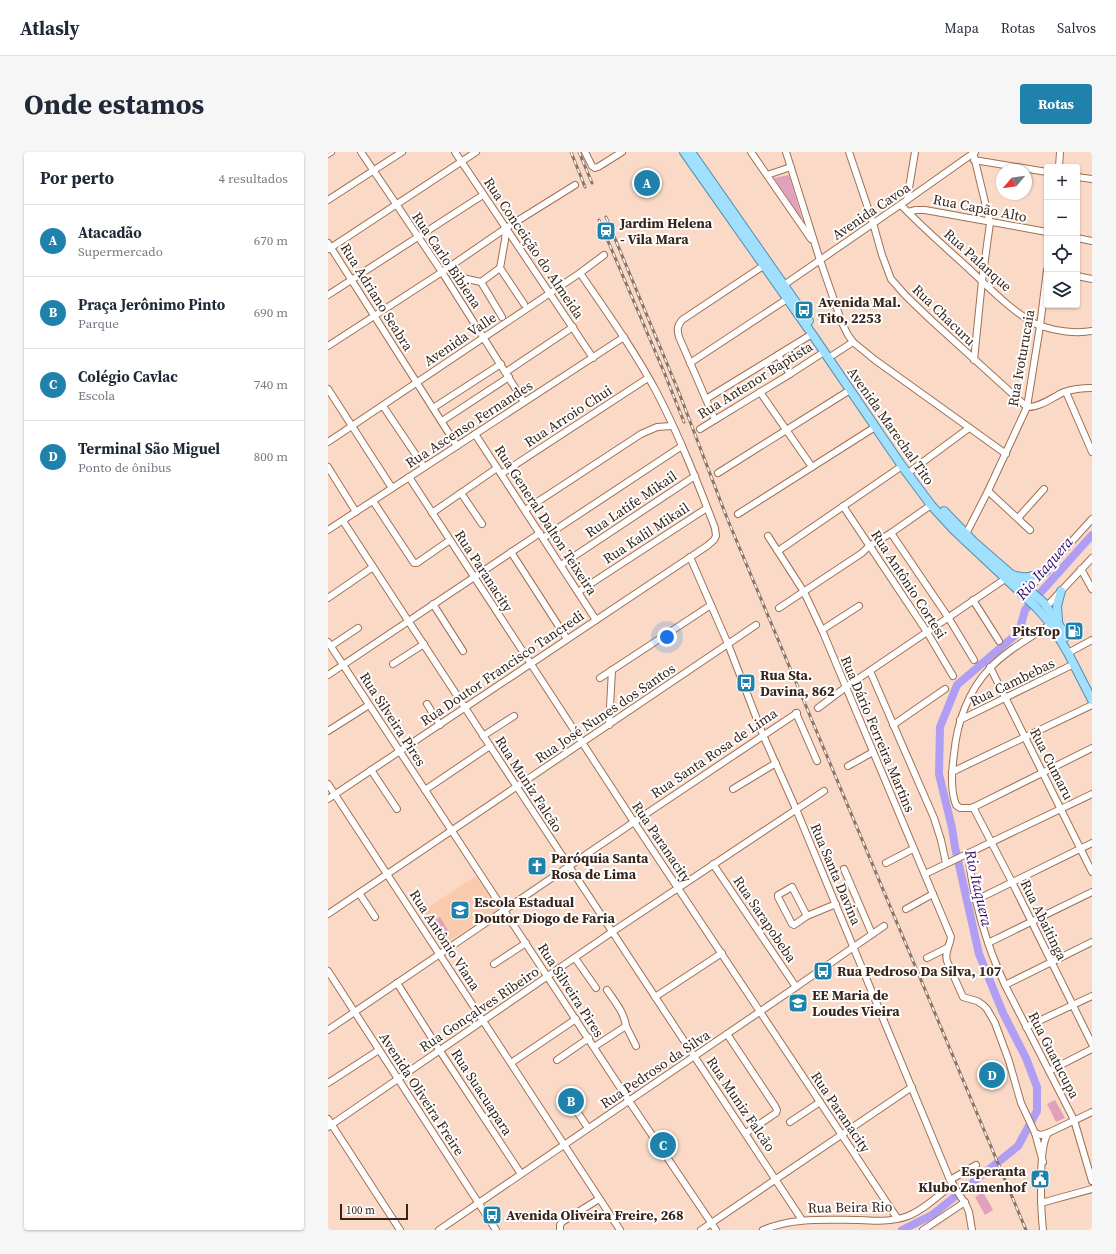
<!DOCTYPE html>
<html lang="pt">
<head>
<meta charset="utf-8">
<style>
  :root { --surface:#fff; --page:#f6f6f7; --text:#1f2937; --muted:#747a83; --line:#e0e1e3; --accent:#1f82ad }
  body { margin:0; font-family:"Source Serif 4",serif; background:var(--page); color:var(--text) }
  .controls { position:absolute; right:12px; top:12px; display:grid; overflow:hidden; border-radius:4px; box-shadow:0 1px 3px #0004 }
  .controls button { width:36px; height:36px; display:grid; place-items:center; padding:0; border:0; border-bottom:1px solid var(--line); background:var(--surface); color:var(--text); font:20px sans-serif }
  .compass { position:absolute; left:668px; top:12px; width:36px; height:36px; border-radius:50%; background:var(--surface); box-shadow:0 1px 3px #0004; rotate:241deg }
  .scale { position:absolute; left:12px; bottom:10px; width:68px; box-sizing:border-box; padding-left:4px; border:2px solid #382418; border-top:0; font-size:11px; line-height:14px; white-space:nowrap; color:#382418; -webkit-text-stroke:3px #fff; paint-order:stroke }
  .you { position:absolute; left:339px; top:485px; width:14px; height:14px; margin:-10px; border:3px solid #fff; border-radius:50%; background:#1a73e8; box-shadow:0 0 0 6px #1a73e833 }
  .badge { display:grid; place-items:center; width:26px; height:26px; border-radius:50%; background:var(--accent); color:#fff; font-size:13px; font-weight:700 }
  .pin { position:absolute; translate:-50% -50%; border:2px solid #fff; box-shadow:0 1px 4px #0006 }
  .list { margin:0; padding:0; list-style:none }
  h2 { display:flex; justify-content:space-between; align-items:center; height:52px; margin:0; padding:0 16px; font-size:17px }
  h2 small { font-size:13px; font-weight:400; color:var(--muted) }
  .list li { display:grid; grid-template-columns:26px 1fr auto; gap:12px; align-items:center; box-sizing:border-box; height:72px; padding:0 16px; border-top:1px solid var(--line) }
  .list b { display:block; font-size:15px; white-space:nowrap }
  .list p { margin:0; font-size:13px; white-space:nowrap; color:var(--muted) }
  .list em { font-size:13px; font-style:normal; color:var(--muted) }
  .icon { flex:none; width:22px; height:22px; fill:none; stroke:currentColor; stroke-width:2; stroke-linecap:round; stroke-linejoin:round }
  .map { position:relative; flex:none; width:764px; height:1078px; overflow:hidden; border-radius:4px }
  header { display:flex; align-items:center; gap:24px; box-sizing:border-box; height:56px; padding:0 20px; background:var(--surface); border-bottom:1px solid var(--line) }
  header strong { font-size:19px }
  nav { display:flex; gap:22px; margin-inline-start:auto; font-size:14px }
  .intro { display:flex; align-items:center; justify-content:space-between; box-sizing:border-box; height:96px; padding:0 24px }
  h1 { margin:0; font-size:28px }
  .button { padding:10px 18px; border-radius:4px; background:var(--accent); color:#fff; font-size:14px; font-weight:700 }
  main { display:flex; gap:24px; padding:0 24px }
  aside { flex:1; background:var(--surface); border-radius:4px; box-shadow:0 1px 3px #0004 }
  .map>svg:first-child { display:block }
</style>
</head>
<body>
<header>
<strong>Atlasly</strong>
<nav><a>Mapa</a><a>Rotas</a><a>Salvos</a></nav>
</header>
<div class="intro"><h1>Onde estamos</h1><a class="button">Rotas</a></div>
<main>
<aside>
<h2>Por perto<small>4 resultados</small></h2>
<ul class="list">
<li><span class="badge">A</span><div><b>Atacadão</b><p>Supermercado</p></div><em>670 m</em></li>
<li><span class="badge">B</span><div><b>Praça Jerônimo Pinto</b><p>Parque</p></div><em>690 m</em></li>
<li><span class="badge">C</span><div><b>Colégio Cavlac</b><p>Escola</p></div><em>740 m</em></li>
<li><span class="badge">D</span><div><b>Terminal São Miguel</b><p>Ponto de ônibus</p></div><em>800 m</em></li>
</ul>
</aside>
<div class="map">
<svg width="764" height="1078" viewBox="0 0 764 1078">
  <rect width="100%" height="100%" fill="#fadac6"/>
  <path fill="#facaad" d="M148,724l22,33 -55,36 -22,-33z"/>
  <g fill="#e1a0bb">
    <path d="M460,23h1l13,44 -28,-41z"/>
    <path d="M112,765l9,15 -9,6 -9,-15z"/>
    <path d="M727,948l10,18 -9,4 -9,-18z"/>
    <path d="M655,1040l10,18 -8,5 -10,-18z"/>
  </g>
  <g fill="none" stroke-linecap="round" stroke-linejoin="round">
    <path stroke="#b09ef4" stroke-width="8" d="M574,1078l30,-15 86,-69 19,-35v-24l-11,-29 -23,-45 -24,-59 -24,-107 -3,-19 -13,-54 1,-47 17,-42 62,-53 6,-22 67,-75"/>
    <defs>
      <g id="minor">
        <path d="M33,0l81,120 82,130"/>
        <path d="M127,0l138,206"/>
        <path d="M257,0l7,14 3,2 3,-1 24,-15"/>
        <path d="M423,0l60,87"/>
        <path d="M458,0l34,108 22,63 6,12 5,7 22,18 131,94"/>
        <path d="M521,0l24,71 9,32 9,24 15,17 25,24 96,87"/>
        <path d="M645,0l17,71 -8,58 -8,79"/>
        <path d="M0,2l3,-2"/>
        <path d="M646,8l73,12"/>
        <path d="M731,15l1,-15"/>
        <path d="M439,23l24,-8"/>
        <path d="M749,25l15,2"/>
        <path d="M0,48l74,-48"/>
        <path d="M579,48l8,-48"/>
        <path d="M573,53c21,22 44,42 66,62 18,17 51,51 74,59 15,5 35,8 51,5"/>
        <path d="M580,60l8,-2h9l122,22"/>
        <path d="M178,76l-1,12 -5,28 24,36"/>
        <path d="M749,86l15,3"/>
        <path d="M0,91l129,203"/>
        <path d="M1,97l147,-97"/>
        <path d="M172,116l-19,14 21,35"/>
        <path d="M125,124l28,6"/>
        <path d="M749,124l15,3"/>
        <path d="M453,135l126,-87 68,-48"/>
        <path d="M0,143l155,-100"/>
        <path d="M0,194l114,-74 64,-44 69,-43"/>
        <path d="M450,203l12,19"/>
        <path d="M505,203l20,-13"/>
        <path d="M362,211l97,-64"/>
        <path d="M178,220l67,-45"/>
        <path d="M0,237l64,99"/>
        <path d="M432,240l52,75"/>
        <path d="M738,240l26,60"/>
        <path d="M378,247l106,-65"/>
        <path d="M55,254l41,61"/>
        <path d="M699,255c12,1 26,-10 37,-15 9,-3 19,-4 28,-4"/>
        <path d="M105,256l68,-44"/>
        <path d="M387,268l-36,-83c-2,-7 -2,-11 3,-17l84,-56"/>
        <path d="M114,269l67,-44"/>
        <path d="M372,277l90,-55 34,-22"/>
        <path d="M147,282l121,186"/>
        <path d="M0,290l252,-169 24,-18"/>
        <path d="M0,315l28,45"/>
        <path d="M584,318l57,-42"/>
        <path d="M390,321l132,-83"/>
        <path d="M173,322l147,-96"/>
        <path d="M81,325l225,345 263,396"/>
        <path d="M660,339l42,39"/>
        <path d="M133,341l21,31"/>
        <path d="M45,349l41,62h3l33,-23"/>
        <path d="M515,354l84,126 26,44"/>
        <path d="M197,358l116,-76 16,-7 15,-1"/>
        <path d="M104,361l65,-45"/>
        <path d="M410,362l137,-87"/>
        <path d="M690,366l26,-29"/>
        <path d="M15,369l147,225 312,474"/>
        <path d="M0,378l296,-193"/>
        <path d="M563,381l57,84 26,43"/>
        <path d="M638,382l22,-43 39,-84 13,-81 7,-56"/>
        <path d="M440,384l36,56 18,38 129,307c-1,9 -7,15 -4,24l16,36 14,4 6,4 4,4 8,14 14,38 12,42 14,30 8,29"/>
        <path d="M215,386l139,-92"/>
        <path d="M450,399l124,-85"/>
        <path d="M183,400l56,87"/>
        <path d="M362,405l38,87 35,91 33,74 154,371 16,25 3,7 3,18"/>
        <path d="M233,413l134,-89"/>
        <path d="M753,417l11,20"/>
        <path d="M250,440l129,-84"/>
        <path d="M698,440l66,-73"/>
        <path d="M0,446l45,-31"/>
        <path d="M645,448l26,41"/>
        <path d="M105,452l30,47"/>
        <path d="M719,454l45,-48"/>
        <path d="M451,456l83,-55 7,-7 22,-13 40,-28"/>
        <path d="M723,472c-20,13 -45,27 -61,44 -22,23 -33,55 -36,86 -2,16 -4,35 2,51l4,3h12l120,-60"/>
        <path d="M494,478l37,-24"/>
        <path d="M0,490l301,459 87,129"/>
        <path d="M3,494l27,-18"/>
        <path d="M740,501l24,-13"/>
        <path d="M65,512l31,-20"/>
        <path d="M662,515l102,205"/>
        <path d="M542,519l64,147 7,22 5,23"/>
        <path d="M0,523l212,-142"/>
        <path d="M272,526l111,-73"/>
        <path d="M99,552l13,21"/>
        <path d="M490,556l28,-21 159,-108"/>
        <path d="M468,561l21,48"/>
        <path d="M632,568l114,-56"/>
        <path d="M281,573l3,-55"/>
        <path d="M565,573l52,-36"/>
        <path d="M0,579l41,-26"/>
        <path d="M155,584l31,-20"/>
        <path d="M520,614l25,-14"/>
        <path d="M43,618l26,39"/>
        <path d="M624,620l140,-67"/>
        <path d="M0,632l292,446"/>
        <path d="M405,637l43,-26"/>
        <path d="M97,638l65,-44"/>
        <path d="M0,647l379,-253 7,-6 2,-4 -1,-8c-18,-47 -36,-93 -59,-137 -22,-41 -50,-80 -76,-118"/>
        <path d="M645,655l39,75 80,162"/>
        <path d="M640,701c5,45 18,91 37,132l69,135 18,61"/>
        <path d="M558,711l27,-14"/>
        <path d="M385,712l83,123"/>
        <path d="M516,717l28,65"/>
        <path d="M597,722l167,-80"/>
        <path d="M31,741l16,24"/>
        <path d="M648,748l116,-57"/>
        <path d="M578,757l27,-15"/>
        <path d="M0,762l428,-289"/>
        <path d="M479,764l-15,-29 -14,8v2l14,27 2,1 13,-9 29,-12"/>
        <path d="M660,791l104,-51"/>
        <path d="M247,806l21,30"/>
        <path d="M599,806l20,-10"/>
        <path d="M166,812l32,-21"/>
        <path d="M0,819l168,259"/>
        <path d="M69,831l43,68 81,123"/>
        <path d="M677,833l87,-43"/>
        <path d="M327,845l67,-44"/>
        <path d="M298,874l10,20"/>
        <path d="M698,875l66,-31"/>
        <path d="M0,878l306,-208 163,-109"/>
        <path d="M399,882l48,72 2,4 -1,3 -30,20"/>
        <path d="M266,895l32,-21c-2,-14 -11,-24 -19,-36"/>
        <path d="M229,908l32,-22"/>
        <path d="M183,911l65,-44"/>
        <path d="M721,919l43,-22"/>
        <path d="M0,931l51,-33"/>
        <path d="M248,958l12,18"/>
        <path d="M0,967l72,111"/>
        <path d="M462,970l30,-20"/>
        <path d="M0,975l284,-195 212,-141"/>
        <path d="M707,981l6,2 7,-2 44,-21"/>
        <path d="M622,1028l26,-15"/>
        <path d="M713,1051l51,-14"/>
        <path d="M111,1078l357,-243 88,-61"/>
        <path d="M232,1078v-5l2,-3 37,-23"/>
        <path d="M373,1078l211,-143"/>
        <path d="M435,1078c30,-13 64,-10 96,-10 16,1 33,2 49,-4 17,-7 31,-21 45,-32"/>
        <path d="M595,1078l42,-28"/>
        <path d="M715,1078c-2,-19 -5,-82 5,-97"/>
      </g>
      <g id="major">
        <path d="M356,0l128,182 90,132 29,39 23,25 81,76 16,18 17,29 24,47"/>
        <path d="M363,0l118,169"/>
        <path d="M616,359l30,31 70,61 14,20 8,14"/>
        <path d="M685,423c12,5 21,1 33,-4"/>
        <path d="M730,468l-1,-14 4,-15"/>
      </g>
    </defs>
    <use href="#minor" stroke="#a07052" stroke-width="8"/>
    <use href="#major" stroke="#528fac" stroke-width="10"/>
    <use href="#minor" stroke="#fff" stroke-width="6"/>
    <use href="#major" stroke="#a0dffd" stroke-width="8"/>
    <defs>
      <g id="rail">
        <path d="M243,0l14,35"/>
        <path d="M251,0l13,31"/>
        <path d="M278,65l72,173 49,128 299,712"/>
        <path d="M271,68l65,152 20,50"/>
      </g>
    </defs>
    <use href="#rail" stroke="#8e7465" stroke-width="3"/>
    <use href="#rail" stroke="#fff" stroke-width="1.5" stroke-dasharray="4.5" stroke-linecap="butt"/>
  </g>
  <defs>
    <symbol id="station-square" viewBox="-11 -11 22 22"><rect x="-9" y="-9" width="18" height="18" rx="4" fill="#1f82ad" stroke="#fff"/><path d="M-3-6H3Q5-6 5-4V2Q5 4 3 4L4.5 6H3L1.5 4h-3L-3 6H-4.5L-3 4Q-5 4-5 2V-4Q-5-6-3-6ZM-3.5-4v3h7v-3ZM-3.5 1v1.5H-2V1ZM2 1v1.5H3.5V1Z" fill="#fff"/></symbol>
    <symbol id="bus-square" viewBox="-11 -11 22 22"><rect x="-9" y="-9" width="18" height="18" rx="4" fill="#1f82ad" stroke="#fff"/><path d="M-5-6H5V4H4V6H2V4H-2V6H-4V4H-5ZM-3.5-4V0h7V-4ZM-3.5 1.2v1.5H-2V1.2ZM2 1.2v1.5H3.5V1.2Z" fill="#fff"/></symbol>
    <symbol id="fuel-square" viewBox="-11 -11 22 22"><rect x="-9" y="-9" width="18" height="18" rx="4" fill="#1f82ad" stroke="#fff"/><path d="M-5.5-6h7V0h2V4h1.3V-2.5L3-4.5l.8-.8L6-3V5H2.5V1h-1V6h-7ZM-4.2-4.7v3.2H.2V-4.7Z" fill="#fff"/></symbol>
    <symbol id="church-square" viewBox="-11 -11 22 22"><rect x="-9" y="-9" width="18" height="18" rx="4" fill="#1f82ad" stroke="#fff"/><path d="M-1.2-6h2.4v3.5h3.3v2.4h-3.3V6h-2.4V-.1h-3.3v-2.4h3.3Z" fill="#fff"/></symbol>
    <symbol id="school-square" viewBox="-11 -11 22 22"><rect x="-9" y="-9" width="18" height="18" rx="4" fill="#1f82ad" stroke="#fff"/><path d="M0-5L7-2L0 1L-7-2ZM-4 1L0 2.5L4 1V4Q0 6-4 4Z" fill="#fff"/></symbol>
    <symbol id="civic-square" viewBox="-11 -11 22 22"><rect x="-9" y="-9" width="18" height="18" rx="4" fill="#1f82ad" stroke="#fff"/><path d="M-.6-6.5H3V-4.5H.6V-3L4-1V1h2V6H-6V1h2V-1L-.6-3ZM-1.2 2.5V6h2.4V2.5Z" fill="#fff"/></symbol>
  </defs>
  <g fill-rule="evenodd">
    <use href="#station-square" x="267" y="68" width="22" height="22"/>
    <use href="#bus-square" x="465" y="147" width="22" height="22"/>
    <use href="#fuel-square" x="735" y="468" width="22" height="22"/>
    <use href="#bus-square" x="407" y="520" width="22" height="22"/>
    <use href="#church-square" x="198" y="703" width="22" height="22"/>
    <use href="#school-square" x="121" y="747" width="22" height="22"/>
    <use href="#bus-square" x="484" y="808" width="22" height="22"/>
    <use href="#school-square" x="459" y="840" width="22" height="22"/>
    <use href="#civic-square" x="701" y="1016" width="22" height="22"/>
    <use href="#bus-square" x="153" y="1052" width="22" height="22"/>
  </g>
  <g text-anchor="middle" dominant-baseline="central" stroke-width="4" stroke-linejoin="round" paint-order="stroke">
    <g font-size="14" fill="#382418" stroke="#fff">
      <text transform="translate(652 56) rotate(11)">Rua Capão Alto</text>
      <text transform="translate(543 59) rotate(-34)">Avenida Cavoa</text>
      <text transform="translate(206 96) rotate(56)">Rua Conceição do Almeida</text>
      <text transform="translate(119 108) rotate(56)">Rua Carlo Bibiena</text>
      <text transform="translate(650 108) rotate(42)">Rua Palanque</text>
      <text transform="translate(49 145) rotate(58)">Rua Adriano Seabra</text>
      <text transform="translate(616 163) rotate(44)">Rua Chacuru</text>
      <text transform="translate(132 187) rotate(-34)">Avenida Valle</text>
      <text transform="translate(693 206) rotate(-80)">Rua Ivoturucaia</text>
      <text transform="translate(427 228) rotate(-32)">Rua Antenor Baptista</text>
      <text transform="translate(240 264) rotate(-33)">Rua Arroio Chui</text>
      <text transform="translate(141 272) rotate(-33)">Rua Ascenso Fernandes</text>
      <text transform="translate(563 274) rotate(55)">Avenida Marechal Tito</text>
      <text transform="translate(303 352) rotate(-34)">Rua Latife Mikail</text>
      <text transform="translate(218 368) rotate(57)">Rua General Dalton Teixeira</text>
      <text transform="translate(318 381) rotate(-33)">Rua Kalil Mikail</text>
      <text transform="translate(156 419) rotate(57)">Rua Paranacity</text>
      <text transform="translate(581 432) rotate(57)">Rua Antônio Cortesi</text>
      <text transform="translate(174 516) rotate(-34)">Rua Doutor Francisco Tancredi</text>
      <text transform="translate(684 530) rotate(-26)">Rua Cambebas</text>
      <text transform="translate(277 561) rotate(-34)">Rua José Nunes dos Santos</text>
      <text transform="translate(65 567) rotate(57)">Rua Silveira Pires</text>
      <text transform="translate(550 582) rotate(67)">Rua Dário Ferreira Martins</text>
      <text transform="translate(386 601) rotate(-34)">Rua Santa Rosa de Lima</text>
      <text transform="translate(724 612) rotate(63)">Rua Cumaru</text>
      <text transform="translate(201 632) rotate(57)">Rua Muniz Falcão</text>
      <text transform="translate(334 690) rotate(56)">Rua Paranacity</text>
      <text transform="translate(508 722) rotate(67)">Rua Santa Davina</text>
      <text transform="translate(437 767) rotate(56)">Rua Sarapobeba</text>
      <text transform="translate(716 768) rotate(64)">Rua Abaitinga</text>
      <text transform="translate(117 788) rotate(57)">Rua Antônio Viana</text>
      <text transform="translate(243 838) rotate(57)">Rua Silveira Pires</text>
      <text transform="translate(151 857) rotate(-34)">Rua Gonçalves Ribeiro</text>
      <text transform="translate(726 903) rotate(63)">Rua Guatucupa</text>
      <text transform="translate(327 917) rotate(-34)">Rua Pedroso da Silva</text>
      <text transform="translate(154 940) rotate(57)">Rua Suacuapara</text>
      <text transform="translate(94 942) rotate(57)">Avenida Oliveira Freire</text>
      <text transform="translate(413 952) rotate(56)">Rua Muniz Falcão</text>
      <text transform="translate(513 960) rotate(56)">Rua Paranacity</text>
      <text transform="translate(522 1055) rotate(-1)">Rua Beira Rio</text>
    </g>
    <g font-size="14" font-weight="bold" fill="#382418" stroke="#fff" text-anchor="start">
      <text x="292" y="71">Jardim Helena<tspan x="292" dy="16">- Vila Mara</tspan></text>
      <text x="490" y="150">Avenida Mal.<tspan x="490" dy="16">Tito, 2253</tspan></text>
      <text x="732" y="479" text-anchor="end">PitsTop</text>
      <text x="432" y="523">Rua Sta.<tspan x="432" dy="16">Davina, 862</tspan></text>
      <text x="223" y="706">Paróquia Santa<tspan x="223" dy="16">Rosa de Lima</tspan></text>
      <text x="146" y="750">Escola Estadual<tspan x="146" dy="16">Doutor Diogo de Faria</tspan></text>
      <text x="509" y="819">Rua Pedroso Da Silva, 107</text>
      <text x="484" y="843">EE Maria de<tspan x="484" dy="16">Loudes Vieira</tspan></text>
      <text x="698" y="1019" text-anchor="end">Esperanta<tspan x="698" dy="16">Klubo Zamenhof</tspan></text>
      <text x="178" y="1063">Avenida Oliveira Freire, 268</text>
    </g>
    <g font-size="15" font-style="italic" fill="#340970" stroke="#fff">
      <text transform="translate(716 416) rotate(-49)">Rio Itaquera</text>
      <text transform="translate(651 736) rotate(77)">Rio Itaquera</text>
    </g>
  </g>
</svg>
<div class="controls">
<button>+</button>
<button>−</button>
<button><svg class="icon" aria-label="locate" viewBox="0 0 24 24"><circle cx="12" cy="12" r="6"/><path d="M12 2v4M12 18v4M2 12h4M18 12h4"/></svg></button>
<button><svg class="icon" aria-label="layers" viewBox="0 0 24 24"><path d="M12 4l9 5-9 5-9-5zM3 14l9 5 9-5"/></svg></button>
</div>
<svg class="compass" viewBox="-18 -18 36 36"><path d="M0-13l5 13h-10z" fill="#e53935"/><path d="M0 13l5-13h-10z" fill="#747a83"/></svg>
<div class="scale">100 m</div>
<div class="you"></div>
<div class="pin badge" style="left:319px;top:31px">A</div>
<div class="pin badge" style="left:243px;top:949px">B</div>
<div class="pin badge" style="left:335px;top:993px">C</div>
<div class="pin badge" style="left:664px;top:923px">D</div>
</div>
</main>
</body>
</html>
